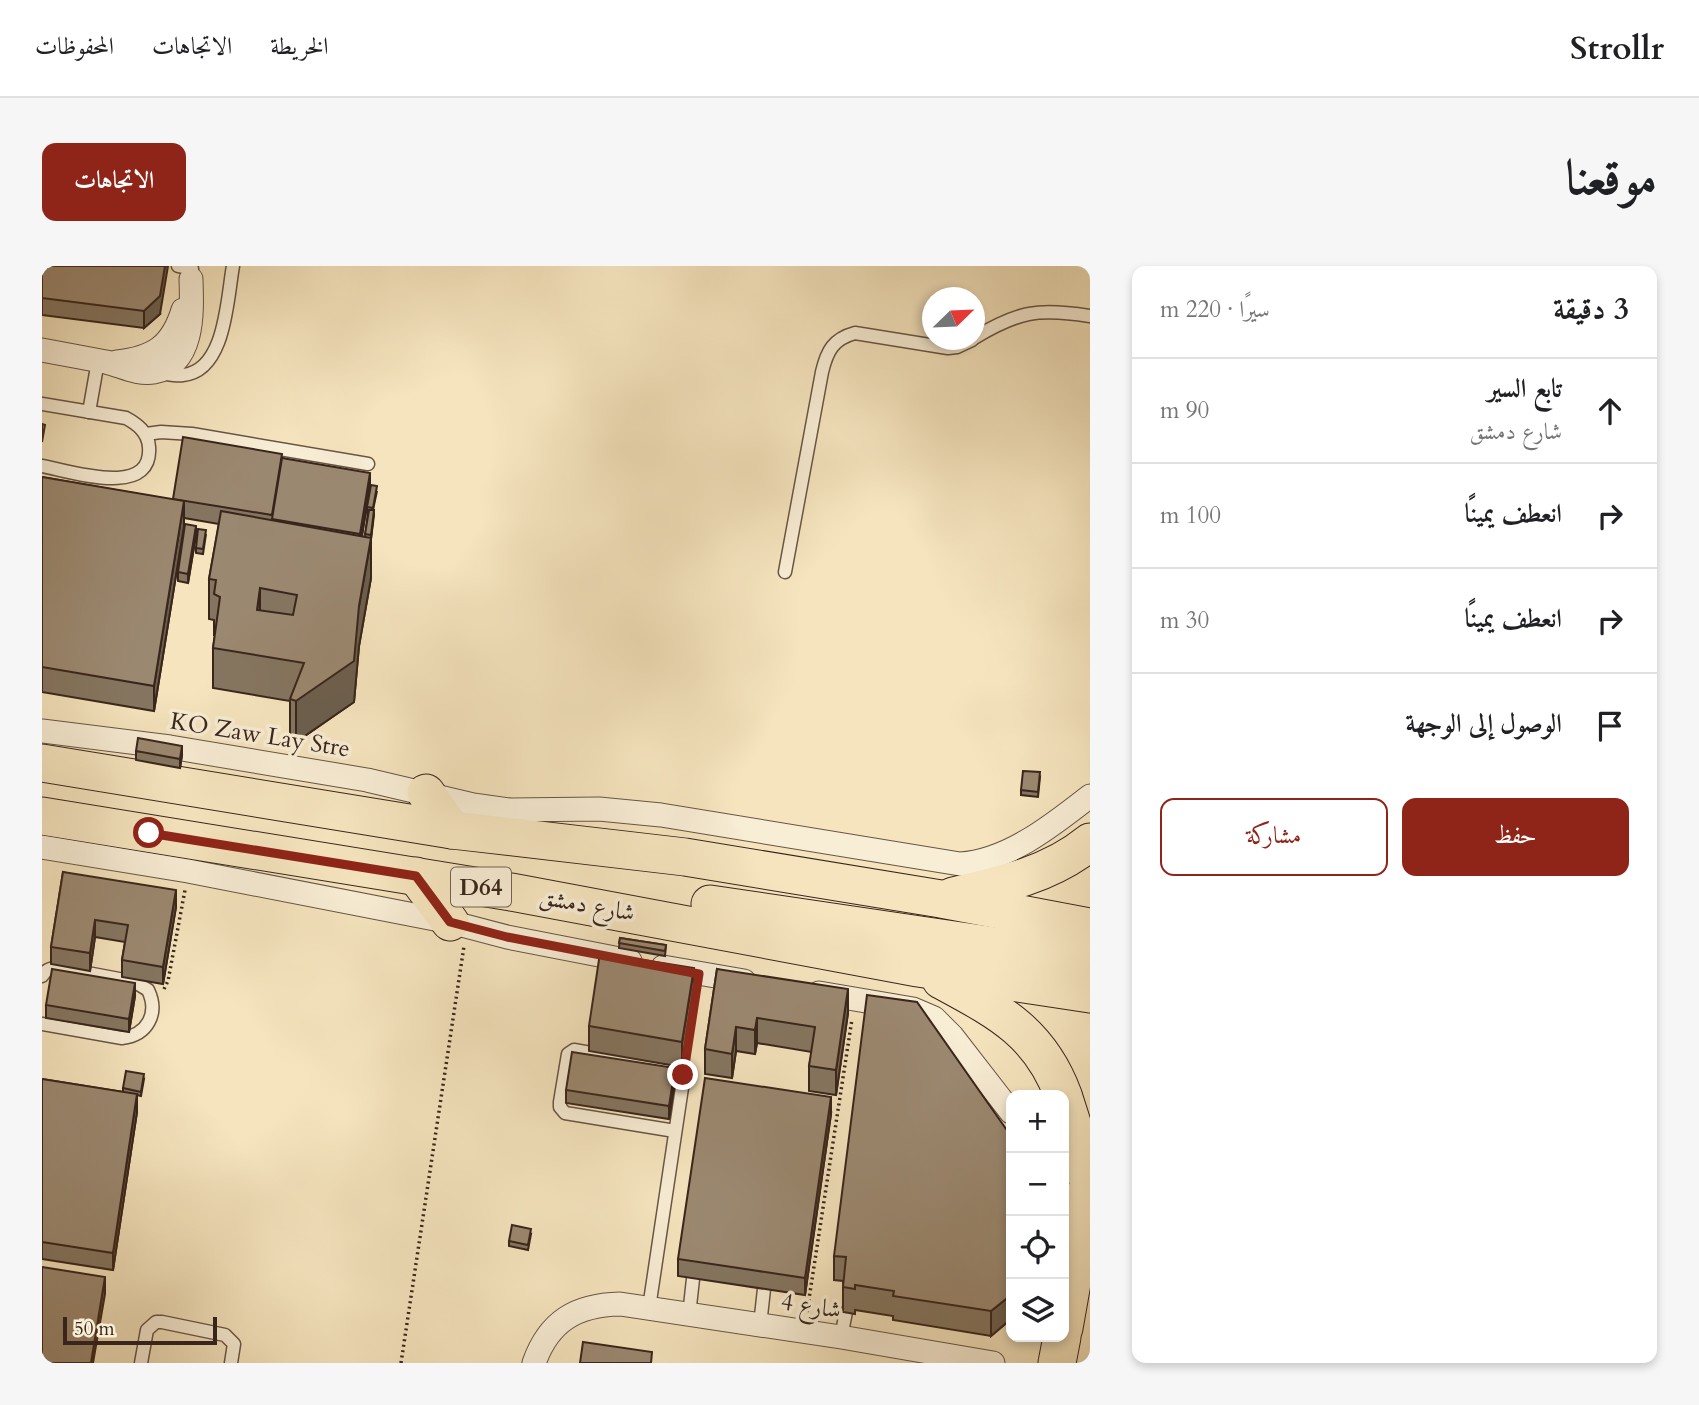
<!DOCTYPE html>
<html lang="ar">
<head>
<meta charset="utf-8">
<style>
  :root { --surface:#fff; --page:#f6f6f6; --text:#202124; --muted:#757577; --line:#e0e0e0; --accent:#8f2418 }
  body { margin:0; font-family:Cardo,Amiri,serif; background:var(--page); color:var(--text); direction:rtl }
  .controls { position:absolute; right:21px; bottom:21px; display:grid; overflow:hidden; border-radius:14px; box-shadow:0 4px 10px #0003 }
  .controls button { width:63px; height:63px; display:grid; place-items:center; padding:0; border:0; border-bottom:2px solid var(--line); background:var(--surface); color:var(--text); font:35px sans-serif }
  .compass { position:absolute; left:880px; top:21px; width:63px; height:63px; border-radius:50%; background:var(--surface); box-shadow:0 4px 10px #0003; rotate:67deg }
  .scale { position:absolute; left:21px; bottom:18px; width:154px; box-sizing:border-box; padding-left:7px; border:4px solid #39251b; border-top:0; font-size:19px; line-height:24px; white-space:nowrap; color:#39251b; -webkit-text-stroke:5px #f8edd5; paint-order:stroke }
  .stop { position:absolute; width:21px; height:21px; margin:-16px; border:5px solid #8f2418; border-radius:50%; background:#fff }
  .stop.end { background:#8f2418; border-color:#fff; box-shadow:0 2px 7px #0008 }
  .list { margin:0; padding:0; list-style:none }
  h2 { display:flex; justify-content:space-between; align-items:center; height:91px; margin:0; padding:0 28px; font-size:30px }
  h2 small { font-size:23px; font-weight:400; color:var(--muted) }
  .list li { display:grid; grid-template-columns:46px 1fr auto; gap:21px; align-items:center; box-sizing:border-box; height:105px; padding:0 28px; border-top:2px solid var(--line) }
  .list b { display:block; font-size:26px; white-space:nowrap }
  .list p { margin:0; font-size:23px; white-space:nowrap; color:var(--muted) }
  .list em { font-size:23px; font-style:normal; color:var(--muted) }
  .actions { display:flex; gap:14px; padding:21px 28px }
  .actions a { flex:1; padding:16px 0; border:2px solid var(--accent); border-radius:14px; text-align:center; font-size:24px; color:var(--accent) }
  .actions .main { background:var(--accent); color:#fff }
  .icon { flex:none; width:38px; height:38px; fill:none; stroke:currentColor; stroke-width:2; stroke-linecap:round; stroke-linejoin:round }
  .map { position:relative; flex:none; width:1048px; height:1097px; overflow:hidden; direction:ltr; border-radius:14px }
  header { display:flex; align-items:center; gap:42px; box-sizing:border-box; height:98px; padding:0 35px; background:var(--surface); border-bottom:2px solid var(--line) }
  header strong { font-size:33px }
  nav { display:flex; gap:38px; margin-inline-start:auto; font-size:24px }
  .intro { display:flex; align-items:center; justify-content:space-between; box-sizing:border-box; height:168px; padding:0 42px }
  h1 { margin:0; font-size:49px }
  .button { padding:18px 32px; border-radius:14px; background:var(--accent); color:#fff; font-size:24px; font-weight:700 }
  main { display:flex; gap:42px; padding:0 42px }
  aside { flex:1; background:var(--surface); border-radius:14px; box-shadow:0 4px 10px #0003 }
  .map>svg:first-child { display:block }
</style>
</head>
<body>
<header>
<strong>Strollr</strong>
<nav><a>الخريطة</a><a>الاتجاهات</a><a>المحفوظات</a></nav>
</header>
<div class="intro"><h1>موقعنا</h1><a class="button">الاتجاهات</a></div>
<main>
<aside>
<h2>3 دقيقة<small>سيرًا · 220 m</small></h2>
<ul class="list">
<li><svg class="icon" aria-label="ahead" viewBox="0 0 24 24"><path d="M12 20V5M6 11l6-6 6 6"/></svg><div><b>تابع السير</b><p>شارع دمشق</p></div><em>90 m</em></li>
<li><svg class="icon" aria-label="right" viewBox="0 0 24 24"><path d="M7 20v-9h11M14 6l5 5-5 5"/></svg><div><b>انعطف يمينًا</b></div><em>100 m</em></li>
<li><svg class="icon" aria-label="right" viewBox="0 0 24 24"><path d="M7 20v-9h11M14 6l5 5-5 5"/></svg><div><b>انعطف يمينًا</b></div><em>30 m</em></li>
<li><svg class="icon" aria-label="arrive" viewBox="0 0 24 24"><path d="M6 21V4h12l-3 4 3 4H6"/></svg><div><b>الوصول إلى الوجهة</b></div></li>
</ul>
<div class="actions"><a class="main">حفظ</a><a>مشاركة</a></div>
</aside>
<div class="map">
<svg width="1048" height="1097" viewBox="0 0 1048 1097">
  <rect width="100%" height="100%" fill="#f5e4be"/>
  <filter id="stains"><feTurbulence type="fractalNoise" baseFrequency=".00286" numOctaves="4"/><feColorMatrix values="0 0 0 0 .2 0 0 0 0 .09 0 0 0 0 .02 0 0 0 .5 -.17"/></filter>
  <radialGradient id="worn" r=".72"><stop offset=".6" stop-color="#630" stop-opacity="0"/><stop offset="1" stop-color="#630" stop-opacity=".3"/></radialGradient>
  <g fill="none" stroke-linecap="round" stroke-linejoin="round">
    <defs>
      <g id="lane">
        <path d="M136,0l14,3"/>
        <path d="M932,72c45,-27 64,-30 116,-22"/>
        <path d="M119,107c7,1 15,3 22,2 43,-4 44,-77 50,-109"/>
        <path d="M0,138l84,14c11,6 22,14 23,29 4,52 -79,24 -107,19"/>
        <path d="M47,146l9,-51"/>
        <path d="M104,168l15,-2 31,2 176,30"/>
        <path d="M743,306l37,-200c5,-21 11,-33 33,-39l93,15 9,-1 15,-7"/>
        <path d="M0,710c5,-8 10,-8 19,-8l74,14 13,8c11,23 0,45 -26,48l-80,-14"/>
        <path d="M607,1042l34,-227c0,-7 -2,-11 -9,-13l-100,-18 -6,4 -8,48v5l5,6 110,18"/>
        <path d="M647,1049l4,-36"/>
        <path d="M718,1059l4,-36"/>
        <path d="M799,1071l5,-25"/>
        <path d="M99,1097l6,-33 9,-8h6l63,13 9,9 -3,19"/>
      </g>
      <g id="street">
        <path d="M0,84c21,4 43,8 64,12 16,4 32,13 48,10 41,-8 38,-61 37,-93"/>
        <path d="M75,96c37,-4 55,-16 66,-52"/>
        <path d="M0,465l128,16 197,33 106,25 37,5 89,-1 62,6 299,49c48,-3 93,-39 130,-68"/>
        <path d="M0,581l146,24 262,51 57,15 123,24"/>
        <path d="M621,701l81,14"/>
        <path d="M777,727l94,16 21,9 18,18 59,76"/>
        <path d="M1022,928l17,35"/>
        <path d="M492,1097c15,-42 42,-58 86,-59l221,33 152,26"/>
      </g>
      <g id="primary">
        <path d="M0,497l410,67 233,27 256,42 149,28"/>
        <path d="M384,527l26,37"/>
        <path d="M0,550l469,76 407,76 172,26"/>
        <path d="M374,610l34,46"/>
        <path d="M911,630c49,-11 98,-22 137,-54"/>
        <path d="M668,638l380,56"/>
        <path d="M899,714c57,31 98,51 122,115"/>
        <path d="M1022,832l15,47 10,41"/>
        <path d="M1022,1062l26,-147"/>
        <path d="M1015,1097l5,-26"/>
      </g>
    </defs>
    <use href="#lane" stroke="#685544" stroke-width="15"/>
    <use href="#street" stroke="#685544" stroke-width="25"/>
    <use href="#primary" stroke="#39251b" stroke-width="39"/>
    <g stroke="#39251b" stroke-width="3.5" stroke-dasharray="2 3.5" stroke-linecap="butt">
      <path d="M122,723l4,-8 17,-91"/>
      <path d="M645,789l9,-62"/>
      <path d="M765,1046l45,-293"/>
      <path d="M359,1097l63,-417"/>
    </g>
    <use href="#lane" stroke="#f8edd5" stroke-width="12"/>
    <use href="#street" stroke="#f8edd5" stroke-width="23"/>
    <use href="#primary" stroke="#f5e4be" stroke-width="37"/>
  </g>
  <g fill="#857560" stroke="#39251b" stroke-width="2">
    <path d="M0,0l118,48 -16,14 -102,-13z"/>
    <path d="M240,192l88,28 -8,50 3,1 3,-25h-1v-5l10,-16 -4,19 1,5 -3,24v39l-12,68 -5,56 -58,40 -6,-3v-38l-77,-13v-40l2,-13h-1v-15l-5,-1v-40l10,-55 -35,-6v8l-30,185 -112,-19v-215l131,23z"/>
    <path d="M164,268l-3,20 -7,-1v-5z"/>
    <path d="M154,269l-8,48 -10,-2v-9z"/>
    <path d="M94,485l46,4 -2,13 -44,-8z"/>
    <path d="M998,511l-2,20 -17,-2v-5z"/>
    <path d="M21,606l113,35 -13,77 -41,-7v-17l3,-18 -30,-5 -5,34 -39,-7v-17z"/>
    <path d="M578,672l46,7 -1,11 -46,-8z"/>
    <path d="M675,703l131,44 -12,82 -27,-4v-25l3,-14 -55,-9 -2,11 -19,-3 -4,27 -27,-4v-25z"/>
    <path d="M652,727l-12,74 -93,-16v-25z"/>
    <path d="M93,730l-6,36 -83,-14v-13z"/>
    <path d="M0,813l81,13v-4l21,-9 -3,17 -4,-1v17l-24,158 -71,-11z"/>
    <path d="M633,815l-6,38 -103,-16v-13z"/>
    <path d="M789,848l-26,181 -127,-19v-17z"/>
    <path d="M969,870v183l-20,17 -98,-16v-4l-38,-6v4l-12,-2v-31l-9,-1v-24z"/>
    <path d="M489,968l-3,16 -19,-4v-5z"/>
  </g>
  <g fill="#6c5f4e" stroke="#39251b" stroke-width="2">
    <path d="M123,0h3l-8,48 -16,14v-17z"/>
    <path d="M328,207v13l-10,61v-13z"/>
    <path d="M142,235v25l-30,185v-25z"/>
    <path d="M332,244l-3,29v39l-12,68 -5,56 -58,40v-41l63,-95 12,-67z"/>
    <path d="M154,260v9l-8,48v-9z"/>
    <path d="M218,322v40l-3,-18z"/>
    <path d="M140,480v9l-2,13v-9z"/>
    <path d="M134,624v17l-13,77v-17z"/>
    <path d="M53,654v17l-5,34v-18z"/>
    <path d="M652,702v25l-12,74v-25z"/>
    <path d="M93,717v13l-6,36v-13z"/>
    <path d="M806,723v24l-12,82v-25z"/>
    <path d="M715,752v25l-2,11v-24z"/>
    <path d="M694,761v24l-4,27v-24z"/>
    <path d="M633,802v13l-6,38v-13z"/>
    <path d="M95,828v18l-24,158v-17z"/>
    <path d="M789,831v17l-26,181v-17z"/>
    <path d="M63,1011v17l-12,69h-2z"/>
    <path d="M969,1029v24l-20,17v-25z"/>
  </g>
  <g fill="#9b8870" stroke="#39251b" stroke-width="2" fill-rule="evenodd">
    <path d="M0,0h123l-5,30 -16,15 -102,-13z"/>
    <path d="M0,158l3,1 -3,17z"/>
    <path d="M141,171l99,17 -10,61 -99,-16z"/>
    <path d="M240,192l88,15 -10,61 -88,-15z"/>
    <path d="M0,211l142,24 -30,185 -112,-19z"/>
    <path d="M329,219l6,1 -4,22 -6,-1z"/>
    <path d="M327,244h5l-3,25 -6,-1z"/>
    <path d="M179,245l150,27 -12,68 -5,55 -58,40 -6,-2 14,-36 -91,-15 7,-51 -6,-3 2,-14 -7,-1zM218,322l37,7 -4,20 -36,-5z"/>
    <path d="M143,258l11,2 -8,48 -10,-2z"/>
    <path d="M156,263l8,1 -3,19 -7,-1z"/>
    <path d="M96,472l44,8 -2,13 -44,-8z"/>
    <path d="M981,505l17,1 -2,20 -17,-2z"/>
    <path d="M21,606l113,18 -13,77 -41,-7 6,-35 -33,-5 -5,33 -39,-6z"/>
    <path d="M578,672l46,7 -1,6 -46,-8z"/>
    <path d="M558,687l94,15 -12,74 -93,-16z"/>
    <path d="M10,703l83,14 -6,36 -83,-14z"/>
    <path d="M675,703l131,20 -12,81 -27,-4 6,-39 -58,-9 -2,12 -19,-3 -4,27 -27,-5z"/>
    <path d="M825,729l50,7 94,134v159l-20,16 -98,-15 1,-5 -39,-6v4l-12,-2 3,-30 -12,-1z"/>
    <path d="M530,786l103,16 -6,38 -103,-16z"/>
    <path d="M84,805l18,3 -3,18 -18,-4z"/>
    <path d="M663,812l126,19 -26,181 -127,-19z"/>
    <path d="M0,813l95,15 -24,159 -71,-11z"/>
    <path d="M470,959l19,4 -3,16 -19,-4z"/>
    <path d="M0,1001l63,10 -14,86h-49z"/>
    <path d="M541,1076l69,10 -1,11h-71z"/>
  </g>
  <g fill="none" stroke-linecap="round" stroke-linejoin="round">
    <path stroke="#8f2418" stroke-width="9" d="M107,567l267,43 34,46 57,15 192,37 -16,104v-3"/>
  </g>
  <g text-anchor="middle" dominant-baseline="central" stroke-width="7" stroke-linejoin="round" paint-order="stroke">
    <rect fill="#f8edd5" stroke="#726153" stroke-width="2" x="409" y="601.5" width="60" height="39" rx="5"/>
    <g font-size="23" font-weight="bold" fill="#39251b">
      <text x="439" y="621">D64</text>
    </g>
    <g font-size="24" fill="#39251b" stroke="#f8edd5">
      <text transform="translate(218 469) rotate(9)">KO Zaw Lay Stre</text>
      <text transform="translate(545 639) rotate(10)">شارع دمشق</text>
      <text transform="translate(769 1040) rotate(9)">شارع 4</text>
    </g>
  </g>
  <rect width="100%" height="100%" filter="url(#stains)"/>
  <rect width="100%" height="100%" fill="url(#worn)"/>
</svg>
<div class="controls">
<button>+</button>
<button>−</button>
<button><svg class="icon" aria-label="locate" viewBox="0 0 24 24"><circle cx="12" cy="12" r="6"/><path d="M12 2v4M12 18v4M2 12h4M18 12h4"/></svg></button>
<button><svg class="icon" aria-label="layers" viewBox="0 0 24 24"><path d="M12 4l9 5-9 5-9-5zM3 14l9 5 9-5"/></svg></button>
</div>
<svg class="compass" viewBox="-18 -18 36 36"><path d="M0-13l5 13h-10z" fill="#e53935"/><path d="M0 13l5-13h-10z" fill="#757577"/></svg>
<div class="scale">50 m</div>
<div class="stop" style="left:107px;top:567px"></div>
<div class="stop end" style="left:641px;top:809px"></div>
</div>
</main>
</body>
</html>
